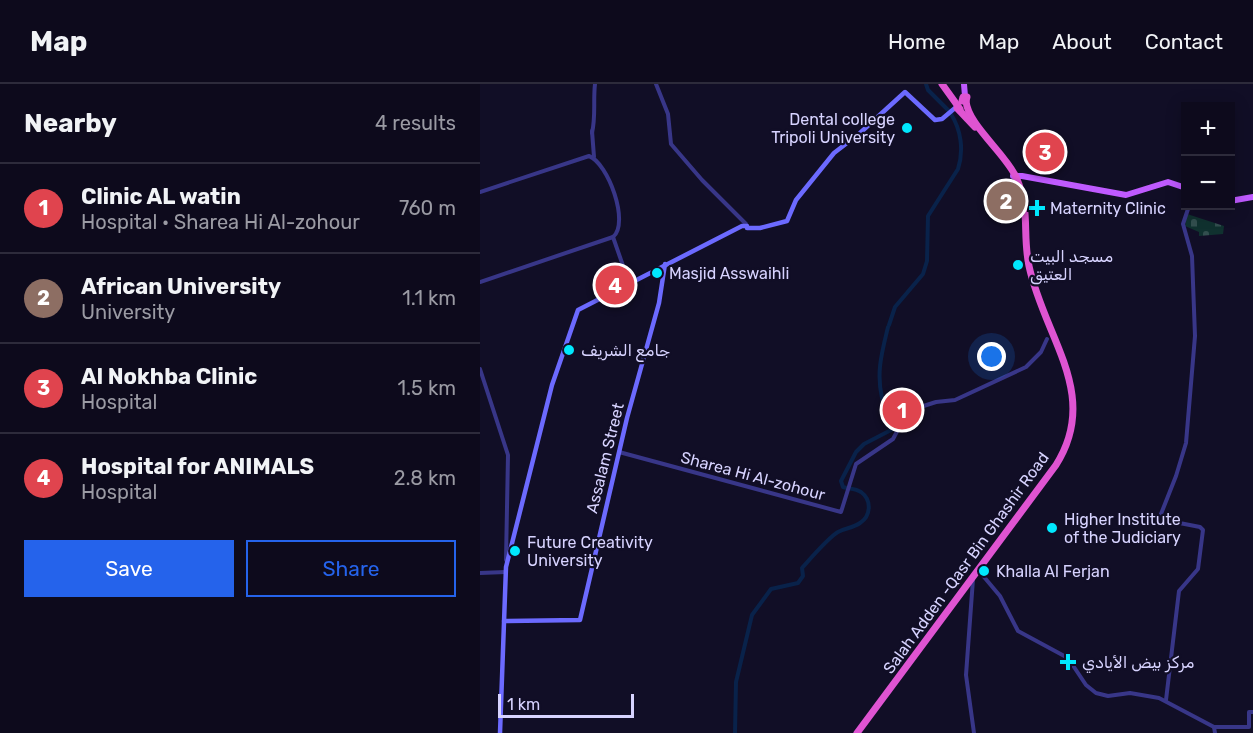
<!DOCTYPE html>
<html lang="en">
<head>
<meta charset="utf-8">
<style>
  :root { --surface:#0d0a1c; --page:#161325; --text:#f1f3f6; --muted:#9a9aa3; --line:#2d2b3b; --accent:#2563eb }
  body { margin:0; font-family:Rubik,"Noto Naskh Arabic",sans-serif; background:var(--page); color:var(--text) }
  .controls { position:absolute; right:18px; top:18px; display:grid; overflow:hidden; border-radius:0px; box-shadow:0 3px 15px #0003 }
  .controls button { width:54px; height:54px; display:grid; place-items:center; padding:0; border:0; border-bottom:2px solid var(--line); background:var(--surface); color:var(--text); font:30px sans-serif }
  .scale { position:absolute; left:18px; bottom:15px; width:136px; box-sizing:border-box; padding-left:6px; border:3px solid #d7d3ff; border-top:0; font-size:16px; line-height:21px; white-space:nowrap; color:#d7d3ff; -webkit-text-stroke:4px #110e26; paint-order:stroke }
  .you { position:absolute; left:512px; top:273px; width:21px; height:21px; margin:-15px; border:4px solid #fff; border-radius:50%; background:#1a73e8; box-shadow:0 0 0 9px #1a73e833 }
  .badge { display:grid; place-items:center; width:39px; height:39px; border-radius:50%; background:var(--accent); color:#fff; font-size:20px; font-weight:700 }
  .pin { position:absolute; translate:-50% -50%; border:3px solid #fff; box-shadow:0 2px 6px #0006 }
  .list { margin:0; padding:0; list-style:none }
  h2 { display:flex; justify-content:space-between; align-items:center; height:78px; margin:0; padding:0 24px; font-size:26px }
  h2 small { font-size:20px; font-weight:400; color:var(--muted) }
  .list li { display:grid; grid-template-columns:39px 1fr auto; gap:18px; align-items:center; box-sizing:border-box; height:90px; padding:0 24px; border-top:2px solid var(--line) }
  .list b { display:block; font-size:22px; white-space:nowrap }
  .list p { margin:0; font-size:20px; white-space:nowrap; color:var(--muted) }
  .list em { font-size:20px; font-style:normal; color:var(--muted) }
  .actions { display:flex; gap:12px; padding:18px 24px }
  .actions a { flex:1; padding:14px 0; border:2px solid var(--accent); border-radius:0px; text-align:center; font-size:21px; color:var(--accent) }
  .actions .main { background:var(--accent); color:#fff }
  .map { position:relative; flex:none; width:773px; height:649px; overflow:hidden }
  header { display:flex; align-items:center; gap:36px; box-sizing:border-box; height:84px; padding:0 30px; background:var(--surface); border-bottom:2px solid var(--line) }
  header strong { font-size:28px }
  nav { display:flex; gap:33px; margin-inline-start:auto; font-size:21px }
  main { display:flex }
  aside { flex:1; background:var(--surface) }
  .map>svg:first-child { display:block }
</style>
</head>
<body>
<header>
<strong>Map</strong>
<nav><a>Home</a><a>Map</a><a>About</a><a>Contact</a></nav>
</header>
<main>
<aside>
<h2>Nearby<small>4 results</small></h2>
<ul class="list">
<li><span class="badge" style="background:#e0444e">1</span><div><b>Clinic AL watin</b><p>Hospital · Sharea Hi Al-zohour</p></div><em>760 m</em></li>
<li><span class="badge" style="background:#8d6e63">2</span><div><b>African University</b><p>University</p></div><em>1.1 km</em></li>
<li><span class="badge" style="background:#e0444e">3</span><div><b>Al Nokhba Clinic</b><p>Hospital</p></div><em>1.5 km</em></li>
<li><span class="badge" style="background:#e0444e">4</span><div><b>Hospital for ANIMALS</b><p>Hospital</p></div><em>2.8 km</em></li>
</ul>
<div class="actions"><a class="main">Save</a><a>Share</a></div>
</aside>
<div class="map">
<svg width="773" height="649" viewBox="0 0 773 649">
  <defs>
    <pattern id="cemetery-stones" width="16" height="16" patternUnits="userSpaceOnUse" patternTransform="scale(1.5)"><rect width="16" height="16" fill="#10312f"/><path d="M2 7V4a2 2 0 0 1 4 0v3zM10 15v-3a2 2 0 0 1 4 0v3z" fill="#324e4e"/></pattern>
  </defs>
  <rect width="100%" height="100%" fill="#110e26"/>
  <path fill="url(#cemetery-stones)" d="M707,130l37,12 -1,8 -24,2v-4l-14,-6z"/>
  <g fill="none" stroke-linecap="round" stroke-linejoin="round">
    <g stroke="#09224a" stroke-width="4">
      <path d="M446,0l2,6 21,21"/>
      <path d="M409,241l6,-18 28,-33 4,-13 1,-45 30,-47c6,-19 3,-39 -7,-55"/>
      <path d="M255,649l1,-51 16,-67 19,-26 27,-6 5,-7 -1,-8c8,-9 27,-31 36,-36 7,-4 15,-4 22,-9 11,-7 12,-23 1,-31 -6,-4 -12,-3 -18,-5l-2,-6 15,-29 8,-8 29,-15c2,-12 -8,-20 -11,-31 -6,-26 0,-46 6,-71"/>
    </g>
    <g stroke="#383688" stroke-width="4">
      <path d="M176,0l12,30 3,30 31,36 44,44"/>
      <path d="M112,47l2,26"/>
      <path d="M112,49c4,-17 1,-32 3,-49"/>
      <path d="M0,108l109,-36c19,7 41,67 24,81l-133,45"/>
      <path d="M133,153l16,46"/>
      <path d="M0,285l28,86 -2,105"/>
      <path d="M139,368l222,60 15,-48 37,-25 15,-28 28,-9 19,-2 71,-33 15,-15 6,-13"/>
      <path d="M499,487l21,25 18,35 50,27 18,27 10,8 12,3 22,-3 29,5 55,29h35v-15h4"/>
      <path d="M0,489l26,-1"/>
      <path d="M493,495l-7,96 8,58"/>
      <path d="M686,616l13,-109 19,-22 5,-39 -3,-3 -41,-8 17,-43 10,-33 9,-107 -3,-80 -9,-32 6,-18"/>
      <path d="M734,643l1,6"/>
    </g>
    <g stroke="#6c6aff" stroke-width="4.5">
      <path d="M267,144h13l27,-7 9,-21 38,-47 26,-20 45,-41 30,28 7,-1 13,-11"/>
      <path d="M24,537l76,-1 47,-202 32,-115 6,-39"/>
      <path d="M20,649l6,-166 46,-182 26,-75 164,-84h5"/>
    </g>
    <g stroke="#bf5aff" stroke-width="6">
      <path d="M484,0l1,12"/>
      <path d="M533,92h9l104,19 42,-13 18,6"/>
      <path d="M750,117l23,-4"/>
    </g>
    <g stroke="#df54d2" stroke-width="7">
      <path d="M462,0l18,25"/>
      <path d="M483,13h4l-1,4h-4z"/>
      <path d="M477,24l18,19"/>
      <path d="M377,649l199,-268c45,-71 -12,-128 -27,-199 -7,-33 2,-55 -13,-89 -11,-24 -48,-52 -50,-76"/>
    </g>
  </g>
  <g fill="#00e8fe" stroke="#110e26" stroke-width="2">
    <circle cx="427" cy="44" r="6"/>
    <path d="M554 115h6v6h6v6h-6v6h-6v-6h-6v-6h6z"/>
    <circle cx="538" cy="181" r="6"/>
    <circle cx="177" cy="189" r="6"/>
    <circle cx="89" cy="266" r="6"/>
    <circle cx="572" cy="444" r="6"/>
    <circle cx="35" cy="467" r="6"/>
    <circle cx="504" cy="487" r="6"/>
    <path d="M585 569h6v6h6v6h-6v6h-6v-6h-6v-6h6z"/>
  </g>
  <g text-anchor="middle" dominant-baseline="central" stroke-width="4.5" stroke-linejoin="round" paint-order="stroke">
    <g font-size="16" fill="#d7d3ff" stroke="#110e26" text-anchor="start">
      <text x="415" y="35" text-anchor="end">Dental college<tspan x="415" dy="18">Tripoli University</tspan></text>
      <text x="570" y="124">Maternity Clinic</text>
      <text x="550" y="172">مسجد البيت<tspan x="550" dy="18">العتيق</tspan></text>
      <text x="189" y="189">Masjid Asswaihli</text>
      <text x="101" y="266">جامع الشريف</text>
      <text x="584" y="435">Higher Institute<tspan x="584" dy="18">of the Judiciary</tspan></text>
      <text x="47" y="458">Future Creativity<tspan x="47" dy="18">University</tspan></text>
      <text x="516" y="487">Khalla Al Ferjan</text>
      <text x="602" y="578">مركز بيض الأيادي</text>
    </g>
    <g font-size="16" fill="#d7d3ff" stroke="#110e26">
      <text transform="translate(125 374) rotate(-76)">Assalam Street</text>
      <text transform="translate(273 392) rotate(15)">Sharea Hi Al-zohour</text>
      <text transform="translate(486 479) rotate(-54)">Salah Adden -Qasr Bin Ghashir Road</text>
    </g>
  </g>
</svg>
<div class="controls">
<button>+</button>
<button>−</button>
</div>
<div class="scale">1 km</div>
<div class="you"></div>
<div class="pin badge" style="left:422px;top:326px;background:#e0444e">1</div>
<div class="pin badge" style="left:526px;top:117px;background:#8d6e63">2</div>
<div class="pin badge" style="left:565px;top:68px;background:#e0444e">3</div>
<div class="pin badge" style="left:135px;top:201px;background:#e0444e">4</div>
</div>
</main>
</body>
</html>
